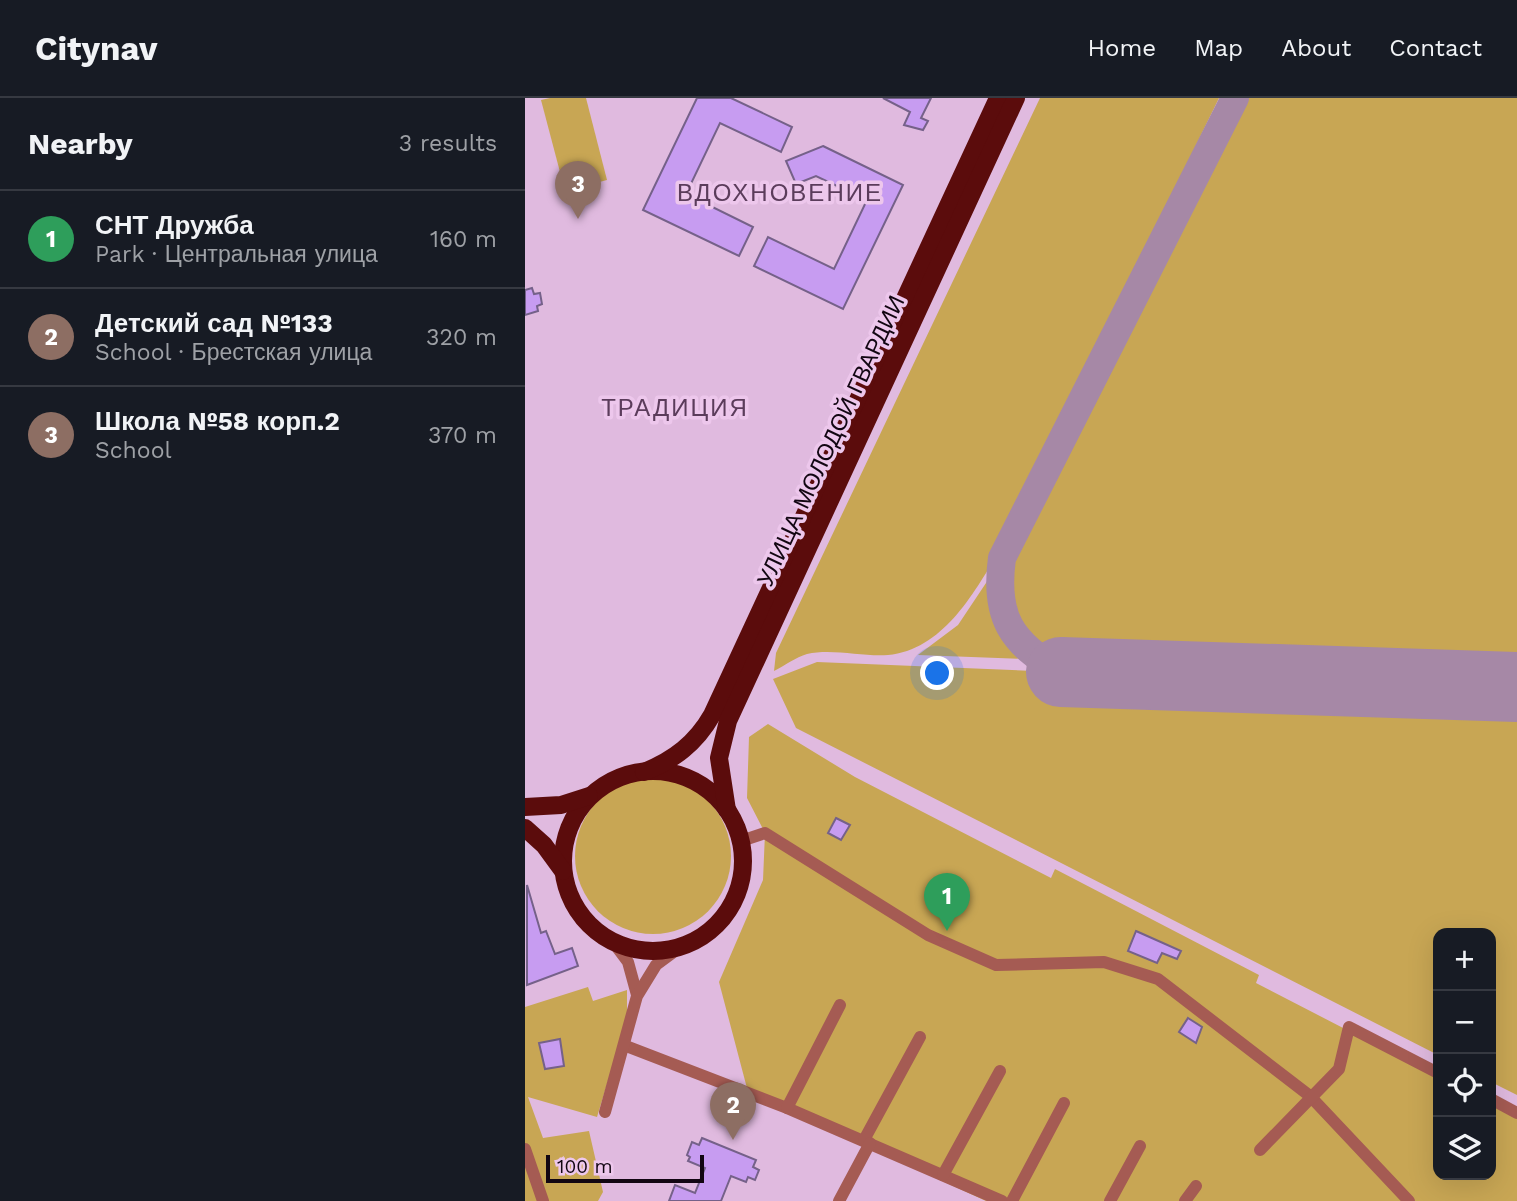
<!DOCTYPE html>
<html lang="en">
<head>
<meta charset="utf-8">
<style>
  :root { --surface:#171b24; --page:#242831; --text:#f1f3f6; --muted:#9ea1a6; --line:#363941; --accent:#1a73e8 }
  body { margin:0; font-family:"Work Sans",sans-serif; background:var(--page); color:var(--text) }
  .controls { position:absolute; right:21px; bottom:21px; display:grid; overflow:hidden; border-radius:14px; box-shadow:0 7px 28px #0002 }
  .controls button { width:63px; height:63px; display:grid; place-items:center; padding:0; border:0; border-bottom:2px solid var(--line); background:var(--surface); color:var(--text); font:35px sans-serif }
  .scale { position:absolute; left:21px; bottom:18px; width:158px; box-sizing:border-box; padding-left:7px; border:4px solid #120612; border-top:0; font-size:19px; line-height:24px; white-space:nowrap; color:#120612; -webkit-text-stroke:5px #edc7ec; paint-order:stroke }
  .you { position:absolute; left:413px; top:576px; width:24px; height:24px; margin:-18px; border:5px solid #fff; border-radius:50%; background:#1a73e8; box-shadow:0 0 0 10px #1a73e833 }
  .badge { display:grid; place-items:center; width:46px; height:46px; border-radius:50%; background:var(--accent); color:#fff; font-size:23px; font-weight:700 }
  .pin { position:absolute; translate:-50% -58px; filter:drop-shadow(0 2px 4px #0008) }
  .pin::after { content:''; position:absolute; top:37px; width:24px; height:21px; background:inherit; clip-path:polygon(0 0,100% 0,50% 100%) }
  .list { margin:0; padding:0; list-style:none }
  h2 { display:flex; justify-content:space-between; align-items:center; height:91px; margin:0; padding:0 28px; font-size:30px }
  h2 small { font-size:23px; font-weight:400; color:var(--muted) }
  .list li { display:grid; grid-template-columns:46px 1fr auto; gap:21px; align-items:center; box-sizing:border-box; height:98px; padding:0 28px; border-top:2px solid var(--line) }
  .list b { display:block; font-size:26px; white-space:nowrap }
  .list p { margin:0; font-size:23px; white-space:nowrap; color:var(--muted) }
  .list em { font-size:23px; font-style:normal; color:var(--muted) }
  .icon { flex:none; width:38px; height:38px; fill:none; stroke:currentColor; stroke-width:2; stroke-linecap:round; stroke-linejoin:round }
  .map { position:relative; flex:none; width:992px; height:1103px; overflow:hidden }
  header { display:flex; align-items:center; gap:42px; box-sizing:border-box; height:98px; padding:0 35px; background:var(--surface); border-bottom:2px solid var(--line) }
  header strong { font-size:33px }
  nav { display:flex; gap:38px; margin-inline-start:auto; font-size:24px }
  main { display:flex }
  aside { flex:1; background:var(--surface) }
  .map>svg:first-child { display:block }
</style>
</head>
<body>
<header>
<strong>Citynav</strong>
<nav><a>Home</a><a>Map</a><a>About</a><a>Contact</a></nav>
</header>
<main>
<aside>
<h2>Nearby<small>3 results</small></h2>
<ul class="list">
<li><span class="badge" style="background:#2e9e5b">1</span><div><b>СНТ Дружба</b><p>Park · Центральная улица</p></div><em>160 m</em></li>
<li><span class="badge" style="background:#8d6e63">2</span><div><b>Детский сад №133</b><p>School · Брестская улица</p></div><em>320 m</em></li>
<li><span class="badge" style="background:#8d6e63">3</span><div><b>Школа №58 корп.2</b><p>School</p></div><em>370 m</em></li>
</ul>
</aside>
<div class="map">
<svg width="992" height="1103" viewBox="0 0 992 1103">
  <rect width="100%" height="100%" fill="#e0badf"/>
  <g fill="#c8a654">
    <path d="M25,0h36l21,82 -42,11 -24,-91z"/>
    <path d="M515,0h179l-221,455c-25,42 -56,97 -110,102 -25,2 -56,-7 -81,-1 -11,3 -23,12 -33,17l2,-18z"/>
    <path d="M720,0h272v578l-443,-15c-12,-2 -27,-2 -38,-9 -31,-18 -39,-61 -27,-92z"/>
    <path d="M467,476c0,40 6,58 36,85l-110,-4 40,-30z"/>
    <path d="M292,564l700,29v404l-26,-13v-149h-53v122l-642,-327 -23,-49z"/>
    <path d="M243,626l87,53 196,101 4,-9 204,106 -3,8 182,94v98h53v-71l26,13v84h-531l-238,-109 -29,-110 44,-102 2,-47 -18,-35 2,-61z"/>
    <circle cx="128" cy="758" r="78"/>
    <path d="M63,889l5,14 34,-11v28l-30,99 -69,-20 15,41 46,-7 14,61 -5,9h-73v-194z"/>
  </g>
  <g fill="none" stroke-linecap="round" stroke-linejoin="round">
    <path stroke="#a688a6" stroke-width="28" d="M536,574c-50,-29 -67,-55 -59,-114l233,-460"/>
    <path stroke="#a688a6" stroke-width="70" d="M536,574l456,15"/>
  </g>
  <g fill="#c79cf1" stroke="#756189" stroke-width="2">
    <path d="M172,0h34l61,29 -11,25 -61,-29 -34,71 67,33 -14,29 -96,-46z"/>
    <path d="M358,0h48l-10,20 7,3 -5,9 -19,-5 6,-13z"/>
    <path d="M298,48l80,39 -60,124 -89,-43 14,-29 66,32 33,-69 -51,-24 -20,8 -10,-23z"/>
    <path d="M7,190l2,6 6,-1 2,11 -5,2 1,5 -13,4v-25z"/>
    <path d="M311,720l14,7 -9,15 -13,-7z"/>
    <path d="M2,787l14,48 5,-2 9,23 17,-6 6,18 -51,19z"/>
    <path d="M611,833l45,20 -4,8 -15,-6 -5,10 -29,-12z"/>
    <path d="M663,920l14,9 -6,16 -17,-11z"/>
    <path d="M35,941l4,27 -19,3 -6,-26z"/>
    <path d="M177,1040l54,22 -3,7 6,3 -4,10 -7,-3 -2,5 -15,-6 -10,25h-52l6,-16 20,8 10,-25 -17,-7 2,-4 -3,-2 5,-13 7,3z"/>
  </g>
  <g fill="none" stroke-linecap="round" stroke-linejoin="round">
    <g stroke="#a55b53" stroke-width="12">
      <path d="M216,743l24,-8 163,102 68,30 108,-3 54,17 152,117 99,105"/>
      <path d="M88,844l15,20 9,33"/>
      <path d="M101,948l161,62 215,93"/>
      <path d="M966,1001l26,14"/>
      <path d="M262,1010l53,-103"/>
      <path d="M80,1014l32,-116 19,-31 23,-17"/>
      <path d="M339,1042l56,-103"/>
      <path d="M0,1051l18,52"/>
      <path d="M735,1052l79,-81 10,-42 89,46"/>
      <path d="M418,1077l57,-104"/>
      <path d="M314,1103l31,-58"/>
      <path d="M487,1103l52,-98"/>
      <path d="M585,1103l30,-55"/>
      <path d="M660,1103l11,-15"/>
    </g>
    <g stroke="#5b0c0c" stroke-width="18">
      <circle cx="128" cy="763" r="90"/>
      <path d="M119,674c30,-12 52,-29 68,-57l286,-617"/>
      <path d="M0,709l36,-2 28,-9"/>
      <path d="M202,712l-8,-52 9,-37 288,-623"/>
      <path d="M0,730l19,17 19,26"/>
    </g>
  </g>
  <g text-anchor="middle" dominant-baseline="central" stroke-width="7" stroke-linejoin="round" paint-order="stroke">
    <g font-size="23" fill="#120612" stroke="#edc7ec">
      <text transform="translate(306 343) rotate(-65)">УЛИЦА МОЛОДОЙ ГВАРДИИ</text>
    </g>
    <g font-size="24" letter-spacing="2" fill="#5b3c5b" stroke="#edc7ec">
      <text x="255" y="95">ВДОХНОВЕНИЕ</text>
      <text x="150" y="310">ТРАДИЦИЯ</text>
    </g>
  </g>
</svg>
<div class="controls">
<button>+</button>
<button>−</button>
<button><svg class="icon" aria-label="locate" viewBox="0 0 24 24"><circle cx="12" cy="12" r="6"/><path d="M12 2v4M12 18v4M2 12h4M18 12h4"/></svg></button>
<button><svg class="icon" aria-label="layers" viewBox="0 0 24 24"><path d="M12 4l9 5-9 5-9-5zM3 14l9 5 9-5"/></svg></button>
</div>
<div class="scale">100 m</div>
<div class="you"></div>
<div class="pin badge" style="left:422px;top:833px;background:#2e9e5b">1</div>
<div class="pin badge" style="left:208px;top:1042px;background:#8d6e63">2</div>
<div class="pin badge" style="left:53px;top:121px;background:#8d6e63">3</div>
</div>
</main>
</body>
</html>
